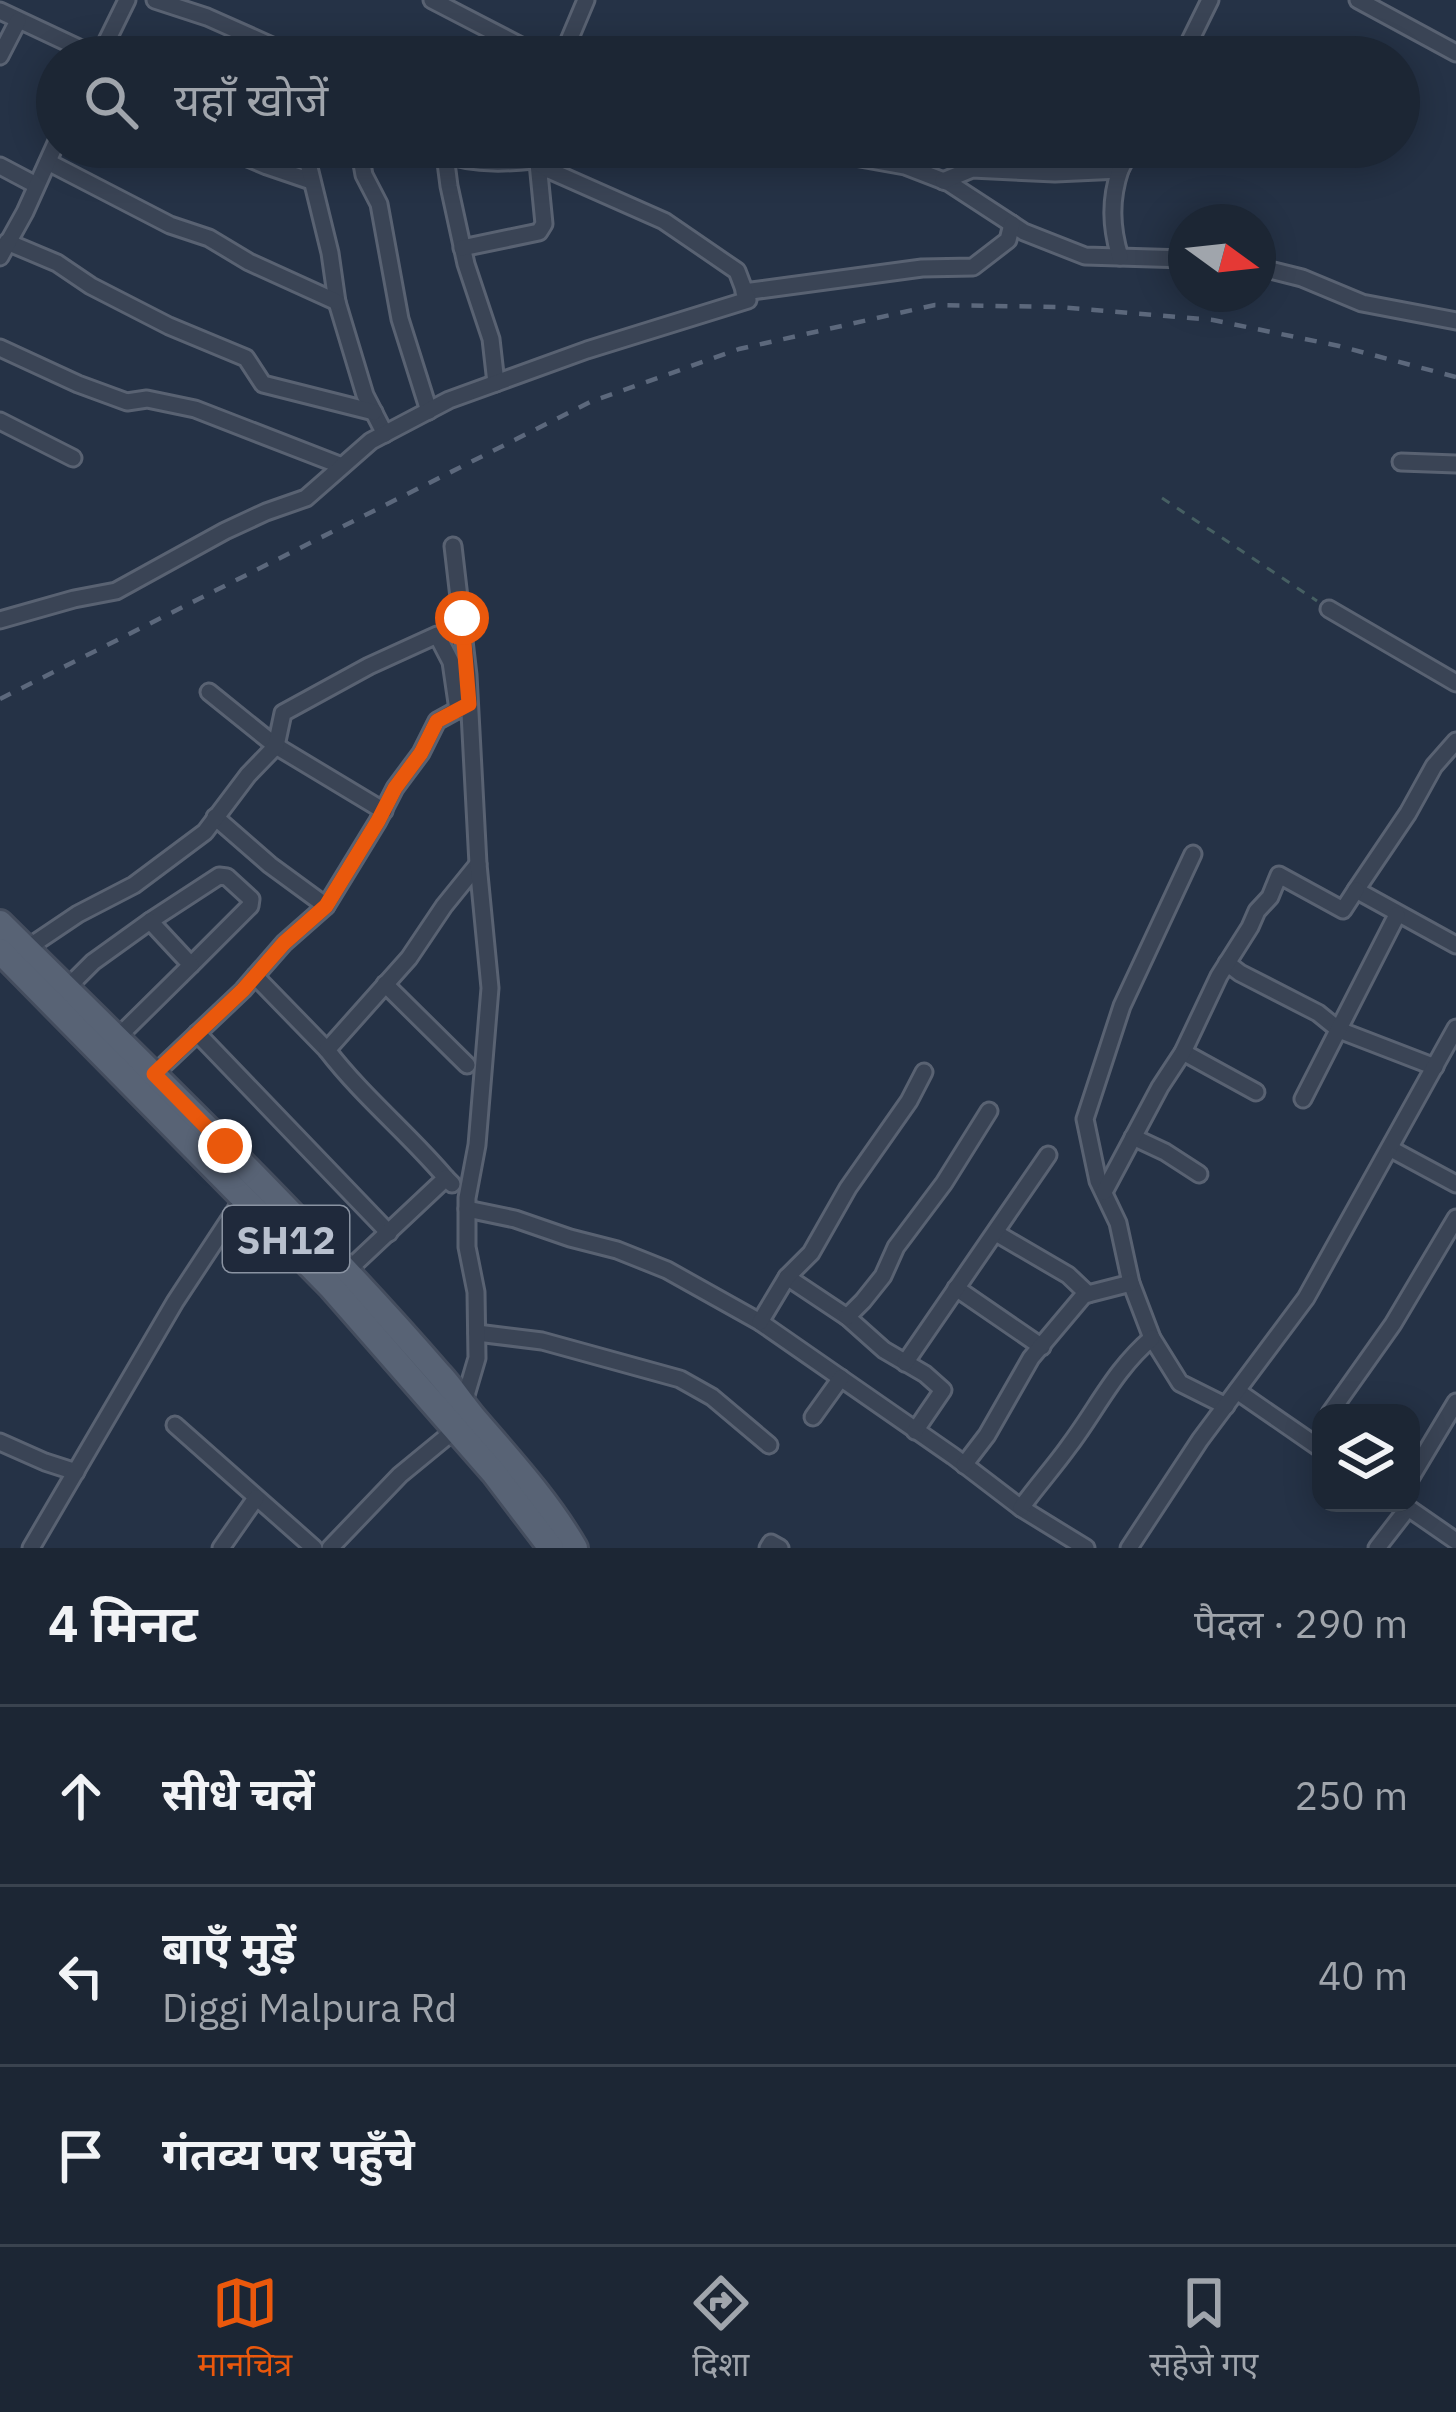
<!DOCTYPE html>
<html lang="hi">
<head>
<meta charset="utf-8">
<style>
  :root { --surface:#1c2634; --page:#252e3c; --text:#f1f3f6; --muted:#a0a5ac; --line:#3a434f; --accent:#ea580c }
  body { margin:0; font-family:"IBM Plex Sans","Noto Sans Devanagari",sans-serif; background:var(--page); color:var(--text) }
  .controls { position:absolute; right:36px; bottom:36px; display:grid; overflow:hidden; border-radius:24px; box-shadow:0 6px 30px #0003 }
  .controls button { width:108px; height:108px; display:grid; place-items:center; padding:0; border:0; border-bottom:3px solid var(--line); background:var(--surface); color:var(--text); font:60px sans-serif }
  .compass { position:absolute; left:1168px; top:204px; width:108px; height:108px; border-radius:50%; background:var(--surface); box-shadow:0 6px 30px #0003; rotate:105deg }
  .stop { position:absolute; width:36px; height:36px; margin:-27px; border:9px solid #ea580c; border-radius:50%; background:#fff }
  .stop.end { background:#ea580c; border-color:#fff; box-shadow:0 3px 12px #0008 }
  .list { margin:0; padding:0; list-style:none }
  h2 { display:flex; justify-content:space-between; align-items:center; height:156px; margin:0; padding:0 48px; font-size:51px }
  h2 small { font-size:39px; font-weight:400; color:var(--muted) }
  .list li { display:grid; grid-template-columns:78px 1fr auto; gap:36px; align-items:center; box-sizing:border-box; height:180px; padding:0 48px; border-top:3px solid var(--line) }
  .list b { display:block; font-size:45px; white-space:nowrap }
  .list p { margin:0; font-size:39px; white-space:nowrap; color:var(--muted) }
  .list em { font-size:39px; font-style:normal; color:var(--muted) }
  .icon { flex:none; width:66px; height:66px; fill:none; stroke:currentColor; stroke-width:2; stroke-linecap:round; stroke-linejoin:round }
  .map { position:relative; flex:none; width:1456px; height:1548px; overflow:hidden }
  .search { position:absolute; background:var(--surface); box-shadow:0 6px 30px #0003; left:36px; right:36px; top:36px; height:132px; display:flex; align-items:center; gap:30px; box-sizing:border-box; padding:0 42px; border-radius:66px; color:var(--muted); font-size:45px }
  .sheet { height:696px; background:var(--surface) }
  nav { display:flex; justify-content:space-around; align-items:center; box-sizing:border-box; height:168px; border-top:3px solid var(--line); background:var(--surface); font-size:33px; color:var(--muted) }
  nav a { display:grid; justify-items:center; gap:6px }
  nav .on { color:var(--accent) }
  .map>svg:first-child { display:block }
</style>
</head>
<body>
<div class="map">
<svg width="1456" height="1548" viewBox="0 0 1456 1548">
  <rect width="100%" height="100%" fill="#253246"/>
  <g fill="none" stroke-linecap="round" stroke-linejoin="round">
    <defs>
      <g id="street">
        <path d="M155,0l52,17 65,29 36,11"/>
        <path d="M432,0l110,57"/>
        <path d="M1358,0l98,53"/>
        <path d="M0,11l98,46"/>
        <path d="M0,56l18,-35"/>
        <path d="M99,57l28,-57"/>
        <path d="M562,57l24,-57"/>
        <path d="M1182,57l28,-57"/>
        <path d="M222,147l45,19 44,15"/>
        <path d="M304,147l26,106 7,49 28,93 20,39"/>
        <path d="M359,147l5,28 15,29 21,115 29,92"/>
        <path d="M429,147c34,17 68,17 104,13"/>
        <path d="M821,147l28,9 56,10 44,17 75,49 61,24 101,3"/>
        <path d="M445,155l4,31 17,78 25,75 5,44"/>
        <path d="M48,162l122,63 39,13 40,24 88,40"/>
        <path d="M0,166l36,19"/>
        <path d="M943,181l29,-12 83,4 65,-3 12,-23"/>
        <path d="M7,242l50,21 34,23 78,40 77,32 17,26 111,28"/>
        <path d="M462,248l77,-16 5,-8 -6,-61"/>
        <path d="M0,257l25,-45 32,-71"/>
        <path d="M1120,257c-9,-30 -10,-57 0,-87"/>
        <path d="M1258,267l44,11 60,25 94,18"/>
        <path d="M744,292l178,-24 51,-1 35,-27 4,-16"/>
        <path d="M0,348l78,36 49,18 20,-3 48,10 147,57"/>
        <path d="M0,421l73,37"/>
        <path d="M1401,462l55,2"/>
        <path d="M1329,609l127,74"/>
        <path d="M0,620l74,-21 42,-8 109,-60 41,-19 40,-14 65,-57 78,-41 138,-50 161,-50 -11,-29 -73,-50 -113,-50 -39,-24"/>
        <path d="M209,692l67,54 108,65"/>
        <path d="M1456,741l-22,25 -26,47 -52,77 100,55"/>
        <path d="M215,817l55,48 56,41"/>
        <path d="M1193,854l-71,152 -37,113 13,62 20,42 13,60 21,55 28,45 46,23"/>
        <path d="M150,921l69,-45 8,1 24,22 -1,7 -59,59"/>
        <path d="M26,949l52,-35 56,-29 71,-53 43,-57 28,-29 7,-33 86,-47 68,-31 14,27 7,48"/>
        <path d="M1227,963l13,10 78,40 21,17 96,37"/>
        <path d="M255,976l72,74"/>
        <path d="M385,984l82,81"/>
        <path d="M65,990l28,-28 57,-41 41,44 -74,73"/>
        <path d="M197,1033l192,200"/>
        <path d="M1183,1052l73,40"/>
        <path d="M148,1080l95,-90 41,-47 42,-37 52,-85 17,-33 26,-35 16,-32 29,-16"/>
        <path d="M1303,1099l94,-184"/>
        <path d="M1133,1137l32,15 34,22"/>
        <path d="M1391,1149l65,35"/>
        <path d="M446,1178c-37,-44 -83,-81 -119,-128l82,-92 35,-52 34,-42"/>
        <path d="M1104,1192l56,-105 23,-35 36,-76 31,-49 7,-16 13,-14 9,-22 64,35 13,-20"/>
        <path d="M467,1209l48,10 55,19 47,12 50,20 93,52 193,134 68,52 65,40"/>
        <path d="M996,1233l72,42 20,19"/>
        <path d="M346,1272l100,-94 6,6"/>
        <path d="M787,1277l60,40 37,33 41,24 18,16 -28,41"/>
        <path d="M956,1288l86,59"/>
        <path d="M847,1317l16,-16 20,-25 13,-29 48,-64 45,-72"/>
        <path d="M760,1322l27,-45 24,-24 37,-65 61,-87 15,-29"/>
        <path d="M477,1333l65,8 138,38 32,18 57,48"/>
        <path d="M905,1363l143,-208"/>
        <path d="M1237,1391l84,58"/>
        <path d="M1330,1413l63,-89 63,-106"/>
        <path d="M813,1417l28,-39"/>
        <path d="M175,1425l139,123"/>
        <path d="M0,1442l45,20 31,10"/>
        <path d="M964,1465l23,-30 44,-77 53,-63 47,-12"/>
        <path d="M1411,1477l45,-75"/>
        <path d="M1401,1503l55,38"/>
        <path d="M1021,1508c15,-21 33,-41 48,-62 28,-37 46,-77 83,-108"/>
        <path d="M31,1548l144,-246 69,-105"/>
        <path d="M221,1548l35,-50"/>
        <path d="M330,1548l70,-73 56,-46 21,-71 -1,-66 -9,-45v-49l10,-53 13,-157 -12,-124 -10,-189 -15,-129"/>
        <path d="M768,1548l3,-5 9,5"/>
        <path d="M1129,1548l71,-108 106,-142 150,-270"/>
        <path d="M1377,1548l31,-40"/>
      </g>
      <g id="primary">
        <path d="M0,923c149,148 302,293 440,452 12,13 22,29 34,43 36,42 73,82 101,130"/>
        <path d="M0,951l331,336 162,185 58,76"/>
      </g>
    </defs>
    <use href="#street" stroke="#596272" stroke-width="21"/>
    <use href="#primary" stroke="#444d5e" stroke-width="30"/>
    <path stroke="#465f62" stroke-width="3" stroke-dasharray="9 9" stroke-linecap="butt" d="M1162,498l155,103"/>
    <use href="#street" stroke="#3a4455" stroke-width="15"/>
    <use href="#primary" stroke="#586375" stroke-width="24"/>
    <path stroke="#5c687c" stroke-width="4.5" stroke-dasharray="12 12" stroke-linecap="butt" d="M0,699l590,-297 149,-53 196,-44 123,2 155,13 126,26 117,31"/>
  </g>
  <g fill="none" stroke-linecap="round" stroke-linejoin="round">
    <path stroke="#ea580c" stroke-width="15" d="M225,1146l-71,-72 89,-84 41,-47 42,-37 52,-85 17,-33 26,-35 16,-32 32,-17 -7,-86"/>
  </g>
  <g text-anchor="middle" dominant-baseline="central" stroke-width="10" stroke-linejoin="round" paint-order="stroke">
    <rect fill="#1f293b" stroke="#8a93a2" stroke-width="3" x="223" y="1206" width="126" height="66" rx="9"/>
    <g font-size="39" font-weight="bold" fill="#b8c0ce">
      <text x="286" y="1239">SH12</text>
    </g>
  </g>
</svg>
<div class="controls">
<button><svg class="icon" aria-label="layers" viewBox="0 0 24 24"><path d="M12 4l9 5-9 5-9-5zM3 14l9 5 9-5"/></svg></button>
</div>
<svg class="compass" viewBox="-18 -18 36 36"><path d="M0-13l5 13h-10z" fill="#e53935"/><path d="M0 13l5-13h-10z" fill="#a0a5ac"/></svg>
<div class="stop" style="left:462px;top:618px"></div>
<div class="stop end" style="left:225px;top:1146px"></div>
<div class="search"><svg class="icon" aria-label="search" viewBox="0 0 24 24"><circle cx="10" cy="10" r="6"/><path d="M15 15l6 6"/></svg>यहाँ खोजें</div>
</div>
<section class="sheet">
<h2>4 मिनट<small>पैदल · 290 m</small></h2>
<ul class="list">
<li><svg class="icon" aria-label="ahead" viewBox="0 0 24 24"><path d="M12 20V5M6 11l6-6 6 6"/></svg><div><b>सीधे चलें</b></div><em>250 m</em></li>
<li><svg class="icon" aria-label="left" viewBox="0 0 24 24"><path d="M17 20v-9H6M10 6l-5 5 5 5"/></svg><div><b>बाएँ मुड़ें</b><p>Diggi Malpura Rd</p></div><em>40 m</em></li>
<li><svg class="icon" aria-label="arrive" viewBox="0 0 24 24"><path d="M6 21V4h12l-3 4 3 4H6"/></svg><div><b>गंतव्य पर पहुँचे</b></div></li>
</ul>
</section>
<nav>
<a class="on"><svg class="icon" aria-label="map" viewBox="0 0 24 24"><path d="M3 6l6-2 6 2 6-2v14l-6 2-6-2-6 2zM9 4v14M15 6v14"/></svg>मानचित्र</a>
<a><svg class="icon" aria-label="directions" viewBox="0 0 24 24"><path d="M12 3l9 9-9 9-9-9zM9 14v-3h6M13 9l2 2-2 2"/></svg>दिशा</a>
<a><svg class="icon" aria-label="saved" viewBox="0 0 24 24"><path d="M7 4h10v16l-5-4-5 4z"/></svg>सहेजे गए</a>
</nav>
</body>
</html>
